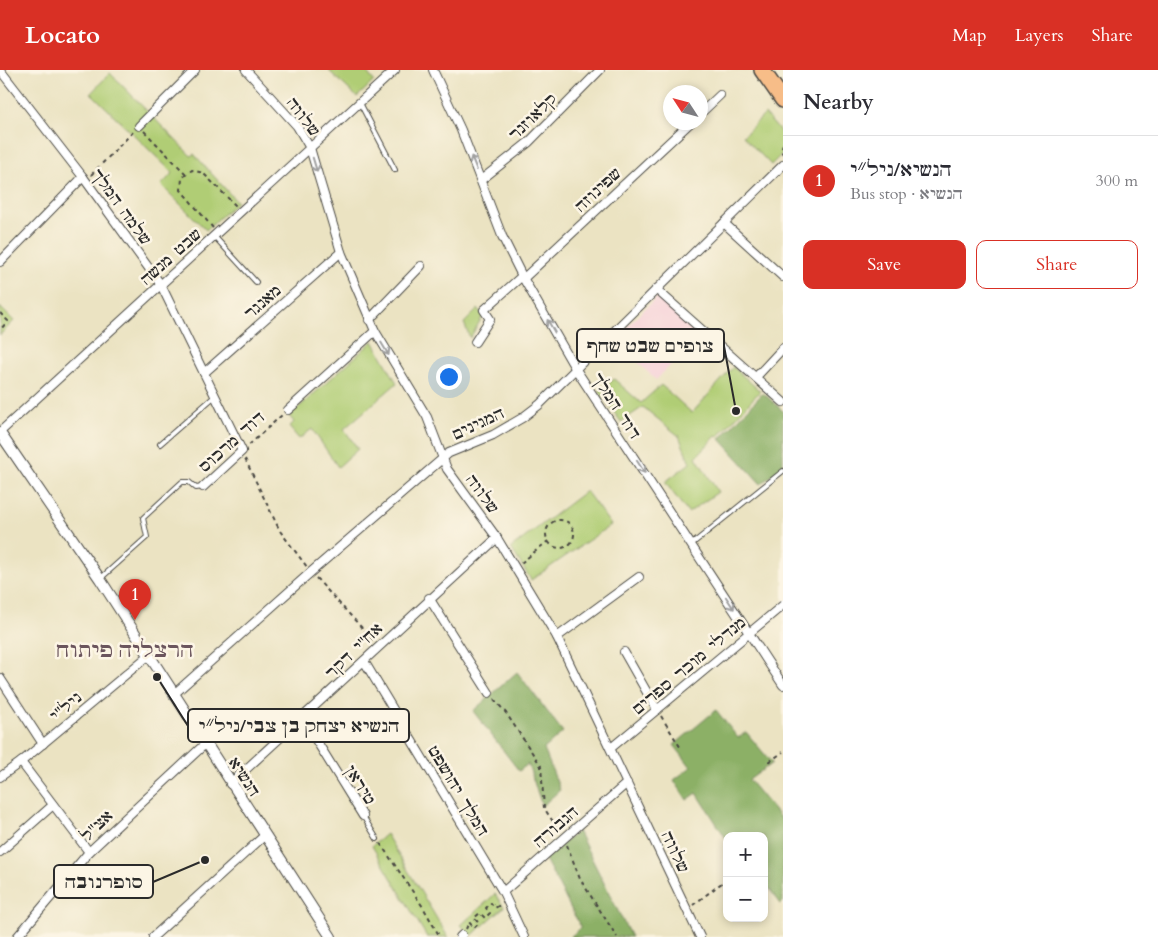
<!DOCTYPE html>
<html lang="en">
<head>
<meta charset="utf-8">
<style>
  :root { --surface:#fff; --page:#f2f2f3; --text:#2b2b33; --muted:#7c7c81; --line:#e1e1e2; --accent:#d93025 }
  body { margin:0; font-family:Cardo,"Frank Ruhl Libre",serif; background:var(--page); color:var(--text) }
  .controls { position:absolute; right:15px; bottom:15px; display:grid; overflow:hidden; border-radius:10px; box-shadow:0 2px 8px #0003 }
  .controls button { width:45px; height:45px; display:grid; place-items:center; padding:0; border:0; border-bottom:1px solid var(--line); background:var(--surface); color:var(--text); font:25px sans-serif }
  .compass { position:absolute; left:663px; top:15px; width:45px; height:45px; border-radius:50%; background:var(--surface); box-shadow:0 2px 8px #0003; rotate:306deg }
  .you { position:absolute; left:448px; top:306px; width:18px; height:18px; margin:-12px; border:4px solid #fff; border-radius:50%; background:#1a73e8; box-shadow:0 0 0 8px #1a73e833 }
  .badge { display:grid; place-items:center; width:32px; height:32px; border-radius:50%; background:var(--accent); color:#fff; font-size:16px; font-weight:700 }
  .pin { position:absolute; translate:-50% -41px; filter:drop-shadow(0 1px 2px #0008) }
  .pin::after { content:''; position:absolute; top:26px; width:18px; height:15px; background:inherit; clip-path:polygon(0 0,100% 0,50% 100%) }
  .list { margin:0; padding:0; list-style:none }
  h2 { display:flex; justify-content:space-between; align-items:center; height:65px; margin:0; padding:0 20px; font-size:21px }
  h2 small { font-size:16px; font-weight:400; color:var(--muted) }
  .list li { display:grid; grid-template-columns:32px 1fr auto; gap:15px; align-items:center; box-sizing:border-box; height:90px; padding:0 20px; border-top:1px solid var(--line) }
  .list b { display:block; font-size:19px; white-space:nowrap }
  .list p { margin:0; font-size:16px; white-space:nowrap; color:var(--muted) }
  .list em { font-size:16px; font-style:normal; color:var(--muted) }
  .actions { display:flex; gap:10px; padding:15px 20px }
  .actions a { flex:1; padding:11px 0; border:1px solid var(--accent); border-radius:10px; text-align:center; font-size:18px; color:var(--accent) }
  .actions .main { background:var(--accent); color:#fff }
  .map { position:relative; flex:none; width:783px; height:867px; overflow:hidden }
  header { display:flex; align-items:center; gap:30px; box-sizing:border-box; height:70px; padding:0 25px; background:var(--accent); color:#fff }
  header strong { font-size:24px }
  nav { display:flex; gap:28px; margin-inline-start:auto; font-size:18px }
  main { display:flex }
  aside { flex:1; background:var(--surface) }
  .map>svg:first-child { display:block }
</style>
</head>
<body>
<header>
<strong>Locato</strong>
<nav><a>Map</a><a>Layers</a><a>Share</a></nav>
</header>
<main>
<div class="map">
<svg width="783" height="867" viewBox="0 0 783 867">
  <rect width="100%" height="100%" fill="#fcf5e5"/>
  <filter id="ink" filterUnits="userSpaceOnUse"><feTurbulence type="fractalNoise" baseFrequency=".02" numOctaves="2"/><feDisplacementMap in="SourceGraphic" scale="10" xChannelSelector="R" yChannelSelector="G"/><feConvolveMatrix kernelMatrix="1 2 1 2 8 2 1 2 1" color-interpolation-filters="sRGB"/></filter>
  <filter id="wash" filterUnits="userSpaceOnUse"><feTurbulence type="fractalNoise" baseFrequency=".0096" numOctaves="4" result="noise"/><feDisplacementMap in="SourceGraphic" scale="20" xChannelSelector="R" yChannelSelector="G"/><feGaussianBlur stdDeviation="1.12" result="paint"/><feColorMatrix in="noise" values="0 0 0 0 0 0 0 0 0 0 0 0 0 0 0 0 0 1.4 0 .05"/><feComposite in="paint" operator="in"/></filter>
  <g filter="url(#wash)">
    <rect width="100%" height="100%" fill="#ebe3c2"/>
    <path fill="#f6cfd8" d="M658,226l41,40 -43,44 -42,-41z"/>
    <g fill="#b0cd74" stroke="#6e7c50">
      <path d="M328,0h37l9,11 -17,16z"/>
      <path d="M110,3l81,83 3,-2 43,48 -31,28 -45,-45 12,-12 -82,-80z"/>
      <path d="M765,44l18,21v18l-12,12 -28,-29z"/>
      <path d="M0,237l14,14 -14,14z"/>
      <path d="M478,239l5,7 -13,22 -6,-15z"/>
      <path d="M373,271l24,42 -53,46 14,20 -20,18 -26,-38 -13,10 -10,-12 5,-5 -5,-6z"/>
      <path d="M733,297l27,24 -42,46 -2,-1 -20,21 22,35 -30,21 -23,-31 25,-19 -11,-27 -36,-29 -22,15 -22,-31 15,-12 27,24 20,-18 31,28z"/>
      <path d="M586,421l25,34 -80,55 -20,-32z"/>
      <path d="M386,764l62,103h-21l-55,-91z"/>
      <path d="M495,824l9,13 -33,29 -10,-11z"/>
    </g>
    <g fill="#8cb066" stroke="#5c6e48">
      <path d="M763,323l20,18v56l-22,17 -41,-45z"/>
      <path d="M517,602l46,60 -19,17 16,41 -18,16 -14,-42 -9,7 -46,-60z"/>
      <path d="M716,640l22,28 8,-6 26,31 -23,17 34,41v81l-2,2 -17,-22v-46h-37v4l-30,-47 -10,7 -13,-20 17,-13 -17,-22z"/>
      <path d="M578,761l53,106h-61l11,-9 -36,-69z"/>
    </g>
  </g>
  <g filter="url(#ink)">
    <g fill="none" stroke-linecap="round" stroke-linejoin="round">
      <defs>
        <g id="service">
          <path d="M360,33l35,67"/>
          <path d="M214,166l42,46"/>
          <path d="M160,374l55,-48"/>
          <path d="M692,474l91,-73"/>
          <path d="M101,508l46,-41 -4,-19 39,-36h7l7,6 7,-1"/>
          <path d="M363,746l14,23"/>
        </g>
        <g id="minor">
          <path d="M0,0l83,107 78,108 81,166 -39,36"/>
          <path d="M246,0l51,56 13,22 31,104 34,79 52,86 20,52 50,69 60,99 143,300"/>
          <path d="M433,0l28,60 41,106 20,40 53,92 208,317"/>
          <path d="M700,44l20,-19"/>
          <path d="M139,56l56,-56"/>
          <path d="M481,110l48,-38 71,-72"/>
          <path d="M724,153l59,54"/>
          <path d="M0,192l83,-85"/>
          <path d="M524,208l167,-156"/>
          <path d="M656,219l127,113"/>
          <path d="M369,250l52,-54"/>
          <path d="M475,272l15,-23 -6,-9 38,-34"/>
          <path d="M204,303l137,-121"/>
          <path d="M756,307l27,-29"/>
          <path d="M288,340l87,-79"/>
          <path d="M0,362l395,-362"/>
          <path d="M429,528l60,95"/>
          <path d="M557,567l82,-60"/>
          <path d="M624,582l33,58"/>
          <path d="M364,591l139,231 21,45"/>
          <path d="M0,608l43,66"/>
          <path d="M173,625l138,-123 138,-119 44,-18 29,-17 17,-13 244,-240"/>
          <path d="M303,649l60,97"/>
          <path d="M611,678l172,-143"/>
          <path d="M21,692l68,90"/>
          <path d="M0,707l21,-15 127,-106"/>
          <path d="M230,714l267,-246"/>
          <path d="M0,782l53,-47"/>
          <path d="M503,822l124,-109"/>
          <path d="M17,867l72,-85 116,-108"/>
          <path d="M153,867l111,-101"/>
          <path d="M460,867l2,-2"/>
        </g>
        <path id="tertiary" d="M0,363l100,146 231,358"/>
        <path id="motorway" d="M762,0l21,30"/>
      </defs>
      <use href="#service" stroke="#484742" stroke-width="6"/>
      <use href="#minor" stroke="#484742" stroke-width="10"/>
      <use href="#tertiary" stroke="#484742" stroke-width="12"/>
      <use href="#motorway" stroke="#484742" stroke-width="18"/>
      <g stroke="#484742" stroke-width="2" stroke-dasharray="4 4" stroke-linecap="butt">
        <path d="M144,61l42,43"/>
        <path d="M783,74l-2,6 2,4"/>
        <path d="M91,105l42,-43"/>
        <path d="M213,158l-32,-38 1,-12 10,-8 11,3 33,33"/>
        <path d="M0,243l8,8 -8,9"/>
        <path d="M249,375l33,-30"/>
        <path d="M245,389l35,72 27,36"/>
        <circle cx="560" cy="464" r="14"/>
        <path d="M521,493l27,-22"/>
        <path d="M316,508l58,63"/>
        <path d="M494,629l12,14 35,53 3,42 16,24"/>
        <path d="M661,646l21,34"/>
        <path d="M769,692l14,-10"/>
        <path d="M380,773l43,64 17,30"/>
        <path d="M567,775l13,34 37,58"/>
        <path d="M693,835l34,-26"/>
        <path d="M466,859l3,-7 5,6 5,-5 -5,-5 6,-5 5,5 5,-5 -4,-5 5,-5 4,5 5,-3"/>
      </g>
      <use href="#service" stroke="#fff" stroke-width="4"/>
      <use href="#minor" stroke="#fff" stroke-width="8"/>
      <use href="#tertiary" stroke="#fff" stroke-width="10"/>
      <use href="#motorway" stroke="#f7bd88" stroke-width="15"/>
    </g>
    <defs><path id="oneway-shaft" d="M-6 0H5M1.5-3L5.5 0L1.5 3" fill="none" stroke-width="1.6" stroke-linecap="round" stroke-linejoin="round" transform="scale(1.25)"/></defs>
    <g stroke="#a0a0a0">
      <use href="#oneway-shaft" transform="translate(474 93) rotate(-112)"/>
      <use href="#oneway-shaft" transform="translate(315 95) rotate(73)"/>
      <use href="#oneway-shaft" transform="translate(551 256) rotate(-120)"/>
      <use href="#oneway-shaft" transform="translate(385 279) rotate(59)"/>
      <use href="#oneway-shaft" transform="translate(641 397) rotate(57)"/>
      <use href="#oneway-shaft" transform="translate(730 533) rotate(57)"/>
    </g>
  </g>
  <g text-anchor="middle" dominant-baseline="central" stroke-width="5" stroke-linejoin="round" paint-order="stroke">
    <g font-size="16" fill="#2b2b2b" stroke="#fcf5e5">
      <text transform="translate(303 47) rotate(53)">שלווה</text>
      <text transform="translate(533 47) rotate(-44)">קלאוזנר</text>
      <text transform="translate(598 120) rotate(-43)">שפינוזה</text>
      <text transform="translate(121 137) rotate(54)">שלמה המלך</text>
      <text transform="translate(171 187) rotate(-42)">שבט מנשה</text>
      <text transform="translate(263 232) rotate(-41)">מאנגר</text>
      <text transform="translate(616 336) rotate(57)">דוד המלך</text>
      <text transform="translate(478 354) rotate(-25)">המגינים</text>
      <text transform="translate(232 372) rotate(-42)">דוד מרכוס</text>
      <text transform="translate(482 424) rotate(54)">שלווה</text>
      <text transform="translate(354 581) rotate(-44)">אח"י דקר</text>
      <text transform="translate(689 596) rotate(-40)">מנדלי מוכר ספרים</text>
      <text transform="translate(66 637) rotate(-40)">ניל"י</text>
      <text transform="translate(244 707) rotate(57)">הנשיא</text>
      <text transform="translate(360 715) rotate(58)">טיראן</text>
      <text transform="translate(458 721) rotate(59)">המלך יהושפט</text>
      <text transform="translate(97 756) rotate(-44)">אצ"ל</text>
      <text transform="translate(556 757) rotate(-41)">הגבורה</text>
      <text transform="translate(675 782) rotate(65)">שלווה</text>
    </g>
    <g font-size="21" font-weight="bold" fill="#6b555d" stroke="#fcf5e5">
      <text x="125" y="580">הרצליה פיתוח</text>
    </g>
  </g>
  <path fill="none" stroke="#2b2b2b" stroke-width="2" d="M736 341L724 276M157 607L188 656M205 790L153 812"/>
  <g fill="#2b2b2b" stroke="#fcf5e5" stroke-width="2">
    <circle cx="736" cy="341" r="5"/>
    <circle cx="157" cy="607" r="5"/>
    <circle cx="205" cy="790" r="5"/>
  </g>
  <g fill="#fcf5e5" stroke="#2b2b2b" stroke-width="2">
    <rect x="577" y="259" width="147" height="33" rx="5"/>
    <rect x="188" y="639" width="221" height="33" rx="5"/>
    <rect x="54" y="795" width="99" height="33" rx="5"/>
  </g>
  <g font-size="18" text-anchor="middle" font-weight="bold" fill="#2b2b2b">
    <text x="650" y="282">צופים שבט שחף</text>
    <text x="299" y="662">הנשיא יצחק בן צבי/ניל״י</text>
    <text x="104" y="818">סופרנובה</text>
  </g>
</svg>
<div class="controls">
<button>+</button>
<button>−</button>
</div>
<svg class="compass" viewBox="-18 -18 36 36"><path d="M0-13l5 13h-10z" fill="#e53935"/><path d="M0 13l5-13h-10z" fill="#7c7c81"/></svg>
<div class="you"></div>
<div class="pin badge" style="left:135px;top:550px">1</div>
</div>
<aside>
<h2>Nearby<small></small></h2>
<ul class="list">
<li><span class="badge">1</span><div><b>הנשיא/ניל״י</b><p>Bus stop · הנשיא</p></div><em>300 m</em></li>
</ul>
<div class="actions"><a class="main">Save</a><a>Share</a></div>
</aside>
</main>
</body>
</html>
